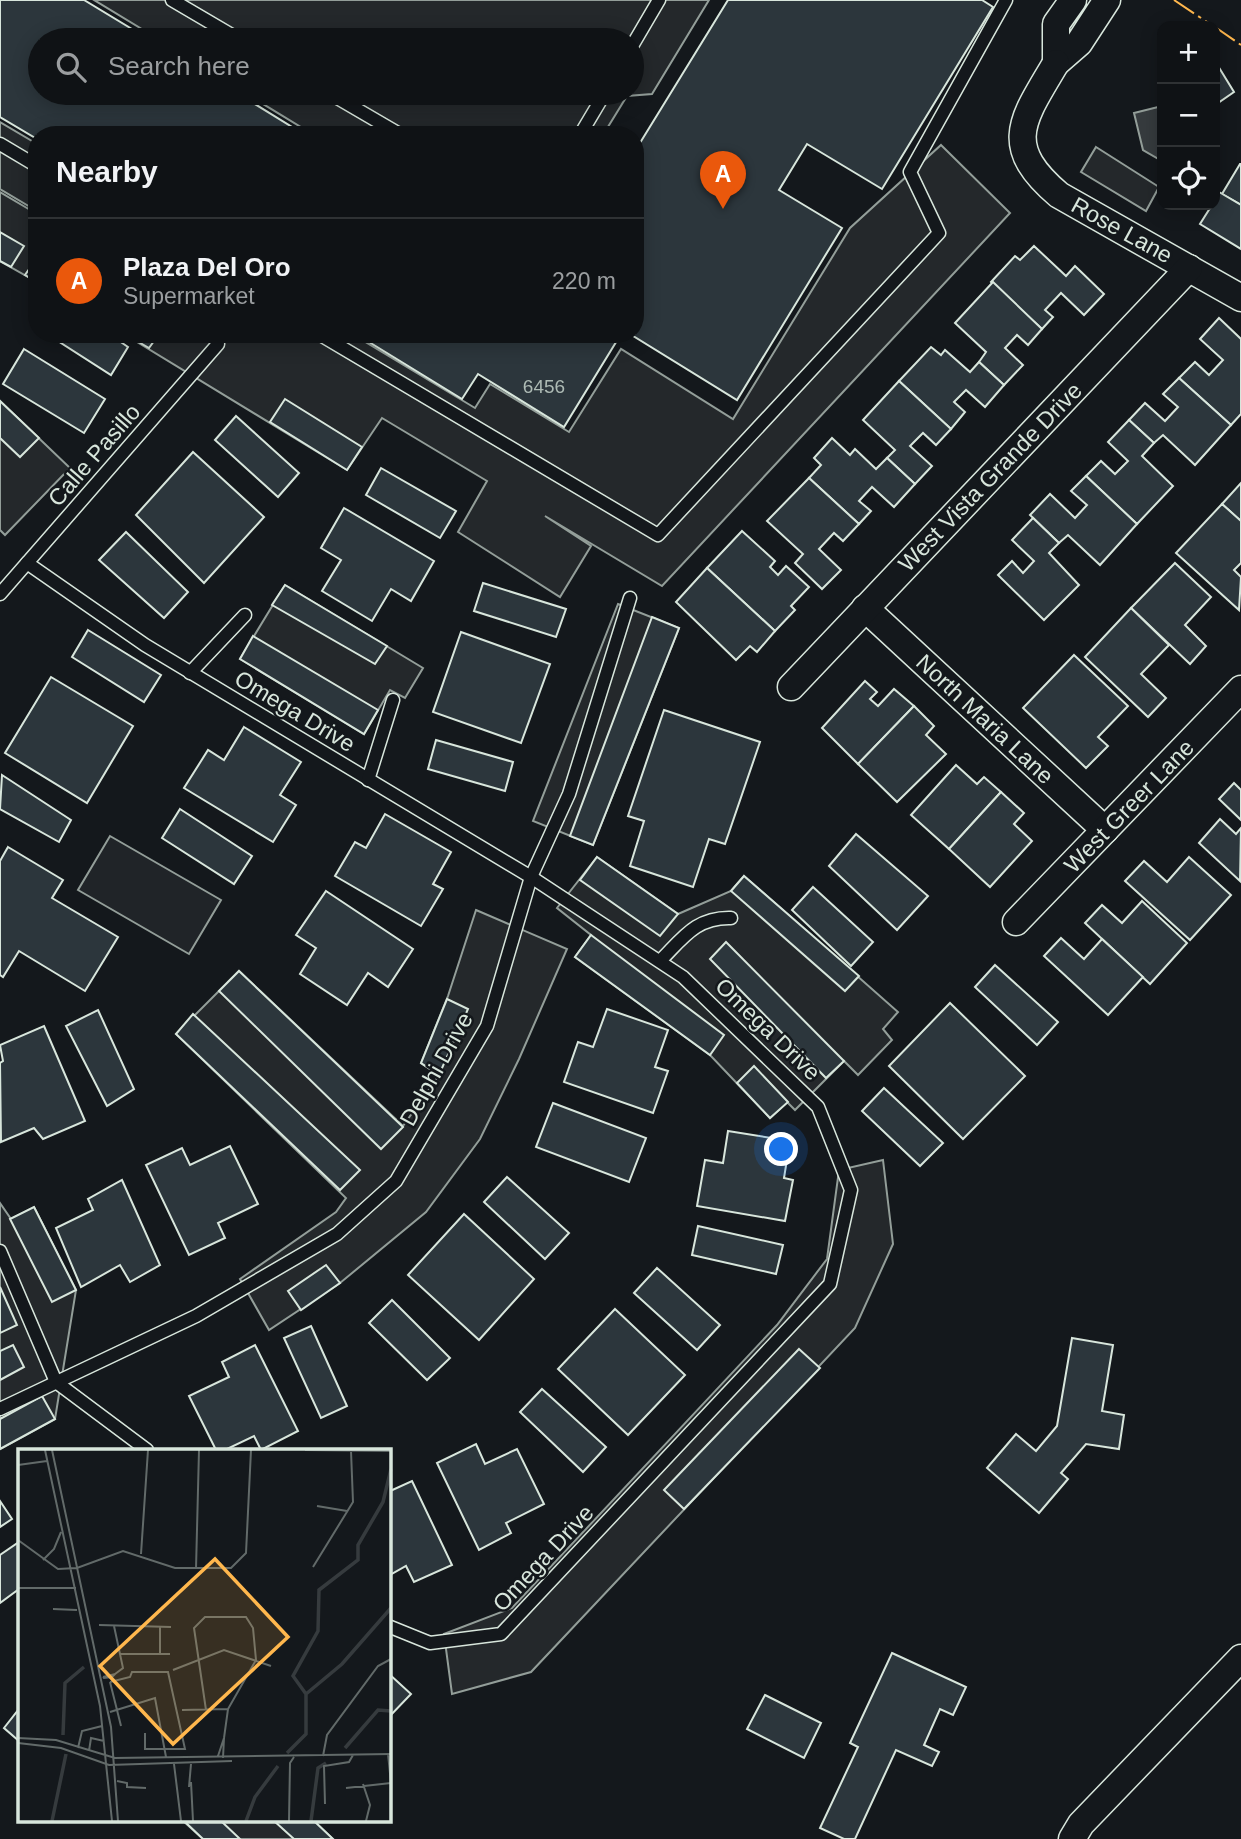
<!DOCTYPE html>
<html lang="en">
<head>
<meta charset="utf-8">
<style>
  :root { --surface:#0f1215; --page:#1d2022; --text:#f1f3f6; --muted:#9b9ea0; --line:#2f3234; --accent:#ea580c }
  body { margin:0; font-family:Helvetica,sans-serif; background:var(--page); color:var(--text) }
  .controls { position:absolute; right:21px; top:21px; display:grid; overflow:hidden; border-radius:14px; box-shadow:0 4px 18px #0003 }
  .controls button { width:63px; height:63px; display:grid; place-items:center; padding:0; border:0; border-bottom:2px solid var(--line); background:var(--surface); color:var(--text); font:35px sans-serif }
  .you { position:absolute; left:782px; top:1150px; width:24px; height:24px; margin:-18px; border:5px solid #fff; border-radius:50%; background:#1a73e8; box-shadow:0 0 0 10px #1a73e833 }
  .badge { display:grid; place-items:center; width:46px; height:46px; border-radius:50%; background:var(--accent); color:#fff; font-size:23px; font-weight:700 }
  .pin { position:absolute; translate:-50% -58px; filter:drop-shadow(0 2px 4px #0008) }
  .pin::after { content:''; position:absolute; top:37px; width:24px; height:21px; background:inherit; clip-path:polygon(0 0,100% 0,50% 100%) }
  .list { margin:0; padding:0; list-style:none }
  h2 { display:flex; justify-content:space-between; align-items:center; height:91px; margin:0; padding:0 28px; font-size:30px }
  h2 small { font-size:23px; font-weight:400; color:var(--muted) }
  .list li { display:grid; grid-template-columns:46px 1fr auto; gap:21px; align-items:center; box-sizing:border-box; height:126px; padding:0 28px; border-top:2px solid var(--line) }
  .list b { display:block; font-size:26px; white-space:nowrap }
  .list p { margin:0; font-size:23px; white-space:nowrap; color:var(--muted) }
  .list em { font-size:23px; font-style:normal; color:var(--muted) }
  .icon { flex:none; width:38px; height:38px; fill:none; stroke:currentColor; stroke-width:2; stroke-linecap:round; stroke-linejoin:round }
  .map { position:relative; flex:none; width:1241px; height:1839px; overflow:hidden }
  .search { position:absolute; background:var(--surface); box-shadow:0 4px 18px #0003; left:28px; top:28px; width:616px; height:77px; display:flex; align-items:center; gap:18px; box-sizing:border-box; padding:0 24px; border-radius:38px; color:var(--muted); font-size:26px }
  .panel { position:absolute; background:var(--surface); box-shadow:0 4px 18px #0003; left:28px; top:126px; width:616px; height:217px; border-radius:28px }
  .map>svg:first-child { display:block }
</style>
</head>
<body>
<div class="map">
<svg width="1241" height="1839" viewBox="0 0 1241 1839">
  <rect width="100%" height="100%" fill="#14181c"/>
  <path fill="#202428" stroke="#939e99" stroke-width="2" d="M110,836l111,64 -32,54 -111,-64z"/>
  <g fill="#24282b" stroke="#939e99" stroke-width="2">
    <path d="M94,0h615l-57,94 -25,2 -24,39h-289l-69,-42h387v-53h-472z"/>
    <path d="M0,122l37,22v67l-37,-22z"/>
    <path d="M941,145l69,68 -348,373 -117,-70 46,30 -31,51 -102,-65 29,-51 -105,-63 -35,52 -223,-136h116l8,5 -6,-5h110l123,74 15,-24 79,48 52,-83 112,70 117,-191z"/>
    <path d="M1096,147l63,40 -13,24 -65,-39z"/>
    <path d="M0,192l37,22v68l-37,-21z"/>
    <path d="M0,401l70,67 -65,67 -5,-5z"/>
    <path d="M285,585l138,83 -18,30 -15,-8 -26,44 -124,-75z"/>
    <path d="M618,604l61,24 -86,217 -60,-24z"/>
    <path d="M597,857l81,57 53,-23 13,-15 154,136 -15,17 9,11 -34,35 -14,-14 -49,49 -8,-8 -17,16 -60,-63 -135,-98 16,-22 -34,-27z"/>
    <path d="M476,910l91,39 -48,110 -39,80 -54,73 -86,71 -71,47 -29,-51 96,-67 10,-14 -170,-164 63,-63 164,155 36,-51 -18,-12 27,-67z"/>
    <path d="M883,1160l10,84 -38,84 -324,344 -79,22 -8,-60 68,-26 265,-283 50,-66 12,-89z"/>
    <path d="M0,1203l11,16 23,-12 42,83 -21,129 -55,30z"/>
    <path d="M182,1820h131l20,19h-130z"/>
  </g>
  <path fill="#363b3e" stroke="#939e99" stroke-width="2" d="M1162,106v55l-19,-11 -9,-37z"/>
  <g fill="#2c363c" stroke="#d8e6dc" stroke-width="2">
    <path d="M0,0h84l66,40h-110v53h197l68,42h-268v4l-37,-22z"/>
    <path d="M728,0h254l11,7 -111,182 -75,-45 -28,46 63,38 -105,172 -107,-66h5v-183z"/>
    <path d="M1215,61l19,31 -19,13z"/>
    <path d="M1240,164h1v41l-19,-11z"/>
    <path d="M1219,192l22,13v44l-41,-25 12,-19h3z"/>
    <path d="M0,232l24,14 -13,21 -11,-6z"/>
    <path d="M1034,246l32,30 9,-10 29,28 -20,21 -23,-22 -16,17 8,7 -11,12 -51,-47 24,-26 5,4z"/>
    <path d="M37,258v24l-12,-7z"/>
    <path d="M993,282l49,47 -14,16 -11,-10 -12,13 18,17 -19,20 -25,-23 7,-10 -31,-29z"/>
    <path d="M1219,318l22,21v75l-10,11 -52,-47 16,-16 14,13 14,-15 -23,-21z"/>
    <path d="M47,334h62l19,13 -17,28z"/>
    <path d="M125,334h34l-10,14z"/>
    <path d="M356,334h265l-57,93 -86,-53 -16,25z"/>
    <path d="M931,347l10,8 4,-5 25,22 9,-10 25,23 -19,22 -19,-17 -12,12 11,10 -14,17 -52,-48z"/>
    <path d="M24,349l81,50 -21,34 -81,-49z"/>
    <path d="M1179,378l52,47 -36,40 -32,-30 -9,8 -25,-23 16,-17 20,18 13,-14 -15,-13z"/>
    <path d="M899,381l52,48 -15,16 -13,-12 -13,13 22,20 -17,18 -28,-26 8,-8 -32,-30z"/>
    <path d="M285,399l77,48 -15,23 -77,-48z"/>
    <path d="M0,401l39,37 -19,19 -20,-19z"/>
    <path d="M236,416l63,57 -21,24 -63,-57z"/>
    <path d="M1129,420l25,23 -12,13 31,30 -36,38 -51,-48 15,-15 14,13 13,-13 -20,-19z"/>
    <path d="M832,438l18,17 5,-6 21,20 11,-11 28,26 -21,23 -22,-20 -13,14 12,10 -12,13 -50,-46 12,-13 -7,-7z"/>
    <path d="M193,452l71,65 -60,66 -68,-68z"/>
    <path d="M381,468l75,43 -16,27 -74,-43z"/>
    <path d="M1086,476l51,48 -37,41 -32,-30 -9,8 -29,-28 20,-21 25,24 12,-13 -16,-14z"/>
    <path d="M809,478l50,46 -16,17 -9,-8 -15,16 22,21 -19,19 -27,-26 8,-9 -36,-33z"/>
    <path d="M1241,483v38l-19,-17z"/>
    <path d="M1222,504l19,17v42l-7,7 7,7 -2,33 -63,-57z"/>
    <path d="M344,508l90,53 -23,40 -20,-12 -19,32 -50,-30 19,-31 -20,-12z"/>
    <path d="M1033,518l26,25 -10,10 30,32 -35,35 -46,-45 14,-14 11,12 11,-12 -22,-21z"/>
    <path d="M742,531l33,30 -5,6 8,8 8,-9 23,21 -18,19 4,4 -20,21 -68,-63z"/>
    <path d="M126,532l62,60 -24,26 -65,-58z"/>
    <path d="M1175,563l36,34 -26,28 21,21 -16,18 -59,-56z"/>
    <path d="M707,568l68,63 -18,21 -7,-6 -14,14 -60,-58z"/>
    <path d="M483,583l83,26 -10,28 -82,-26z"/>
    <path d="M285,585l102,61 -12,18 -103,-59z"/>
    <path d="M1131,608l38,37 -28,29 25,24 -18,19 -63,-60z"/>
    <path d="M652,617l27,11 -86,217 -23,-9z"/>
    <path d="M88,630l73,45 -17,27 -72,-45z"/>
    <path d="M461,632l89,32 -29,79 -88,-31z"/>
    <path d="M253,636l125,74 -14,24 -124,-75z"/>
    <path d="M1074,655l54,51 -30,31 10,9 -22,22 -63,-60z"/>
    <path d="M51,677l82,49 -46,77 -82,-50z"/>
    <path d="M865,681l12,11 -7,7 8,7 16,-17 20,17 -56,58 -36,-36z"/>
    <path d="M914,706l20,20 -8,9 20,19 -49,48 -39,-38z"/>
    <path d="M664,710l96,32 -35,102 -16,-5 -16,48 -63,-21 14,-45 -16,-5z"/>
    <path d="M244,727l57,35 -21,33 16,10 -23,37 -89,-54 24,-38 16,10z"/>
    <path d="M436,740l77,22 -8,29 -77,-22z"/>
    <path d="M956,765l21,19 7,-7 17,15 -52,57 -38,-34z"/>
    <path d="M2,775l69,45 -12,22 -59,-33z"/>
    <path d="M1234,783l7,7v30l-22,-21z"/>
    <path d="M1001,792l23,21 -10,11 18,17 -42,46 -41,-38z"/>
    <path d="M180,809l72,47 -18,28 -72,-46z"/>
    <path d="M385,814l66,38 -18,32 10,5 -22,37 -86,-50 20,-34 11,6z"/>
    <path d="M1220,819l16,15 5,-6 -1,53 -41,-38z"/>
    <path d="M856,834l72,62 -31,34 -68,-64z"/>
    <path d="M8,847l55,33 -11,18 66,39 -33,54 -66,-40 -16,26 -3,-2v-114z"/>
    <path d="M597,857l81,57 -18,22 -80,-56z"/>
    <path d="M1189,857l42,38 -41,45 -65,-59 19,-20 23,21z"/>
    <path d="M744,876l115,100 -14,15 -114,-100z"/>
    <path d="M813,887l60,55 -22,24 -59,-56z"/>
    <path d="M326,891l87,58 -25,38 -20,-14 -21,32 -47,-31 16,-26 -20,-13z"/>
    <path d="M1142,901l45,42 -37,41 -65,-61 17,-18 20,18z"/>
    <path d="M591,935l133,100 -14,20 -135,-98z"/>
    <path d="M1061,938l23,21 18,-20 41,38 -35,38 -64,-59z"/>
    <path d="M726,942l118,119 -18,17 -116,-119z"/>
    <path d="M995,965l63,57 -21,23 -62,-58z"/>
    <path d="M239,971l164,156 -22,22 -162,-158z"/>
    <path d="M447,999l21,10 -29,66 -18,-12z"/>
    <path d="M950,1003l75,73 -62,63 -74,-73z"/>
    <path d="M607,1009l61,21 -13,37 13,4 -15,42 -89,-31 14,-40 15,5z"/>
    <path d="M98,1010l36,79 -27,17 -41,-80z"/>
    <path d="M193,1014l167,156 -20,20 -164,-156z"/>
    <path d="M44,1026l41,95 -42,18 -9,-11 -33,14 -1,-79 3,-2 -3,-16z"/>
    <path d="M754,1066l34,36 -18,16 -33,-35z"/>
    <path d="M884,1088l59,55 -23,23 -58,-55z"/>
    <path d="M553,1103l93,35 -17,44 -93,-35z"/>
    <path d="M728,1131l62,10 -6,37 9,2 -8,41 -88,-15 8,-46 18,3z"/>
    <path d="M230,1146l28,58 -40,19 7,15 -36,17 -43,-90 36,-17 8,17z"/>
    <path d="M507,1177l62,56 -24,26 -61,-57z"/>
    <path d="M122,1180l38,85 -30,17 -10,-17 -39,22 -25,-59 37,-18 -5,-11z"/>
    <path d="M34,1207l42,83 -24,12 -42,-83z"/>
    <path d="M464,1214l70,65 -55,61 -71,-65z"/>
    <path d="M698,1226l85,19 -7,29 -84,-19z"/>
    <path d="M326,1265l14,18 -39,27 -13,-19z"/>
    <path d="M657,1268l63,57 -23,25 -63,-57z"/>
    <path d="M0,1287l17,38 -17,8z"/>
    <path d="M392,1300l58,58 -23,22 -58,-57z"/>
    <path d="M615,1309l70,66 -57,60 -70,-66z"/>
    <path d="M311,1326l36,80 -26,12 -37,-80z"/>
    <path d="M1072,1338l41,7 -11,66 22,4 -5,34 -33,-5 -25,29 7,6 -29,34 -52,-45 29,-34 20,17 21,-25z"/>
    <path d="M13,1345l11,22 -24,13v-29z"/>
    <path d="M255,1345l43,86 -37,19 -7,-14 -29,14h-9l-27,-54 40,-19 -7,-15z"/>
    <path d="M799,1349l21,19 -136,141 -20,-19z"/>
    <path d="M542,1389l64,58 -23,25 -63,-60z"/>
    <path d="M42,1396l13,23 -55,30v-30z"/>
    <path d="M476,1444l9,20 32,-15 27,55 -38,19 5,10 -32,17 -42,-87z"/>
    <path d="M412,1481l40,84 -38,17 -8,-16 -18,10v-84z"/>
    <path d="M0,1501l12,18 -12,8z"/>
    <path d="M19,1542v47l-19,14v-48z"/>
    <path d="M892,1653l74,34 -13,28 -13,-6 -16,36 15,7 -7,14 -36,-16 -41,89h-11l-24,-11 38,-81 -8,-4z"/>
    <path d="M388,1673l23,21 -23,24z"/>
    <path d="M765,1695l56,28 -17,35 -57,-29z"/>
    <path d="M19,1709v32l-15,-13z"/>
    <path d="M183,1820h37l20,19h-37z"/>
    <path d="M273,1820h40l20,19h-39z"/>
  </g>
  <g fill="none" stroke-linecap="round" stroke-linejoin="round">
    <defs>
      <g id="service">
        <path d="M172,0l68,40"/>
        <path d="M632,46l27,-46"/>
        <path d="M329,93l72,42"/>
        <path d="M580,135l25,-42"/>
        <path d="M0,144l37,22"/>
        <path d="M319,334l339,201 281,-302 -29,-61 96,-172"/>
        <path d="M27,563l118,82 386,232 152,100 135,130 33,83 -21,94 -329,350 -71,9 -42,-17"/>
        <path d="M0,594l218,-250"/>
        <path d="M190,673l55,-58"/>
        <path d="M368,780l25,-80"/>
        <path d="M660,961c23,-23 36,-44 71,-43"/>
        <path d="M0,1251l56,131 91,68"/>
        <path d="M0,1409l196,-93 141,-82 59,-53 91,-155 44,-149 38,-83 61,-196"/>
      </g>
      <g id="minor">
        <path d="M1073,0l-17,24v39l23,-20 28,-43"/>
        <path d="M1056,63c-33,56 -56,82 3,132l182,103"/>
        <path d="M865,608l240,222"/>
        <path d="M791,687l398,-419"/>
        <path d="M1016,922l225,-233"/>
        <path d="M1072,1839l9,-15 160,-166"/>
      </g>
    </defs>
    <use href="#service" stroke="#d8e6dc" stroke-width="15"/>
    <use href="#minor" stroke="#d8e6dc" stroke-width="29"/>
    <use href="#service" stroke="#14181c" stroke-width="12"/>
    <use href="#minor" stroke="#14181c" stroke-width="26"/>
    <g stroke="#ffb74d" stroke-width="2" stroke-dasharray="24 5 3.5 5" stroke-linecap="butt">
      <path d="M1174,0l39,26"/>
      <path d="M1215,27l26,18"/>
    </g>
  </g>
  <g text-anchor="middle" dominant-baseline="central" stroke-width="5" stroke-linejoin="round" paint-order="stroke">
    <g font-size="19" fill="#adbab4">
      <text x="544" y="386">6456</text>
    </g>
    <g font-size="23" fill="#d8e6dc" stroke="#14181c">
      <text transform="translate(1122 230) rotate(29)">Rose Lane</text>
      <text transform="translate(94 455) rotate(-49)">Calle Pasillo</text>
      <text transform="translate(990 477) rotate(-46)">West Vista Grande Drive</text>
      <text transform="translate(295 711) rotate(31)">Omega Drive</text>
      <text transform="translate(985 719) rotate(43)">North Maria Lane</text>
      <text transform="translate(1129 806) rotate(-46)">West Greer Lane</text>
      <text transform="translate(768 1029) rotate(44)">Omega Drive</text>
      <text transform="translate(436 1069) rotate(-61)">Delphi Drive</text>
      <text transform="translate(543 1558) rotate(-47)">Omega Drive</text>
    </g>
  </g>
  <g transform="translate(18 1449)">
    <rect width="373" height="373" fill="#14181c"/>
    <path fill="none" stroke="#363b3e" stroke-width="3.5" d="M288,245l36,-30 49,-56M45,286l2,-52 19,-16M327,299l33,-38 13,1M269,304l19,-19v-40l-13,-18 25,-45 1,-41 39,-30v-15l25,-43 8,-33M34,372l14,-67M228,372l9,-24 23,-31M293,372l7,-53 8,-5"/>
    <path fill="none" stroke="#626a69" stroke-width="2" d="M27,1l55,256 12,115M34,1l59,277 7,94M287,1l86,1M0,16l29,-4M299,57l30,5M0,91l40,29 19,-1 46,-17 52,17h56l15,-15 5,-103M123,105l7,-104M25,111l11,-11 7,-17M295,118l40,-65 -2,-51M178,120l3,-119M0,139h58M35,160l24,1M81,176l72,2M96,177l9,42 -8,6M142,177v28M102,205h50M155,221l51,-20 47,16M85,228l1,1 8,-1 3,-3 -12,3M92,233l20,-5 2,-5h36l17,77h-40v-16M92,233l11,44M0,258v23M164,261l46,-1M188,261l-12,-82 11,-11h41l7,11 3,32 -28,49 -4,29M92,263l45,-14 11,59M0,289l38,2 59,18 276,-4M0,294l43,5 48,17 123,-4M60,299l4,-17 20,-5M71,302l2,-13 13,3M370,305l3,29M200,307l6,-18 -1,20M305,307l4,-21 51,-69 13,-7M156,315l7,57M99,332l10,2v4l19,1M173,333l2,39M345,335l7,21 -4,16M171,338l2,-23M328,339l45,-5M307,355l-1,-38 25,-4 4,-7M271,372l1,-58 4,-6"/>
    <path fill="#ffb74d" fill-opacity="0.15" stroke="#ffb74d" stroke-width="3.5" d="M197,110l73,78 -115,107 -73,-78z"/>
    <rect width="373" height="373" fill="none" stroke="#d8e6dc" stroke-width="3.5"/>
  </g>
</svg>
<div class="controls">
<button>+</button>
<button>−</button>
<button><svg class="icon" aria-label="locate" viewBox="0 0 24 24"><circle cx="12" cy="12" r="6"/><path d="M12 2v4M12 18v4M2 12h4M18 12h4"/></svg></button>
</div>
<div class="you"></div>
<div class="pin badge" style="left:723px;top:209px">A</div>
<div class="search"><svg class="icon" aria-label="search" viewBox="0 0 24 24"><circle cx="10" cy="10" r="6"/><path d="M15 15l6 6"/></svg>Search here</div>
<section class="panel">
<h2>Nearby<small></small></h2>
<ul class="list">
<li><span class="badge">A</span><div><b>Plaza Del Oro</b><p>Supermarket</p></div><em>220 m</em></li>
</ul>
</section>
</div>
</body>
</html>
